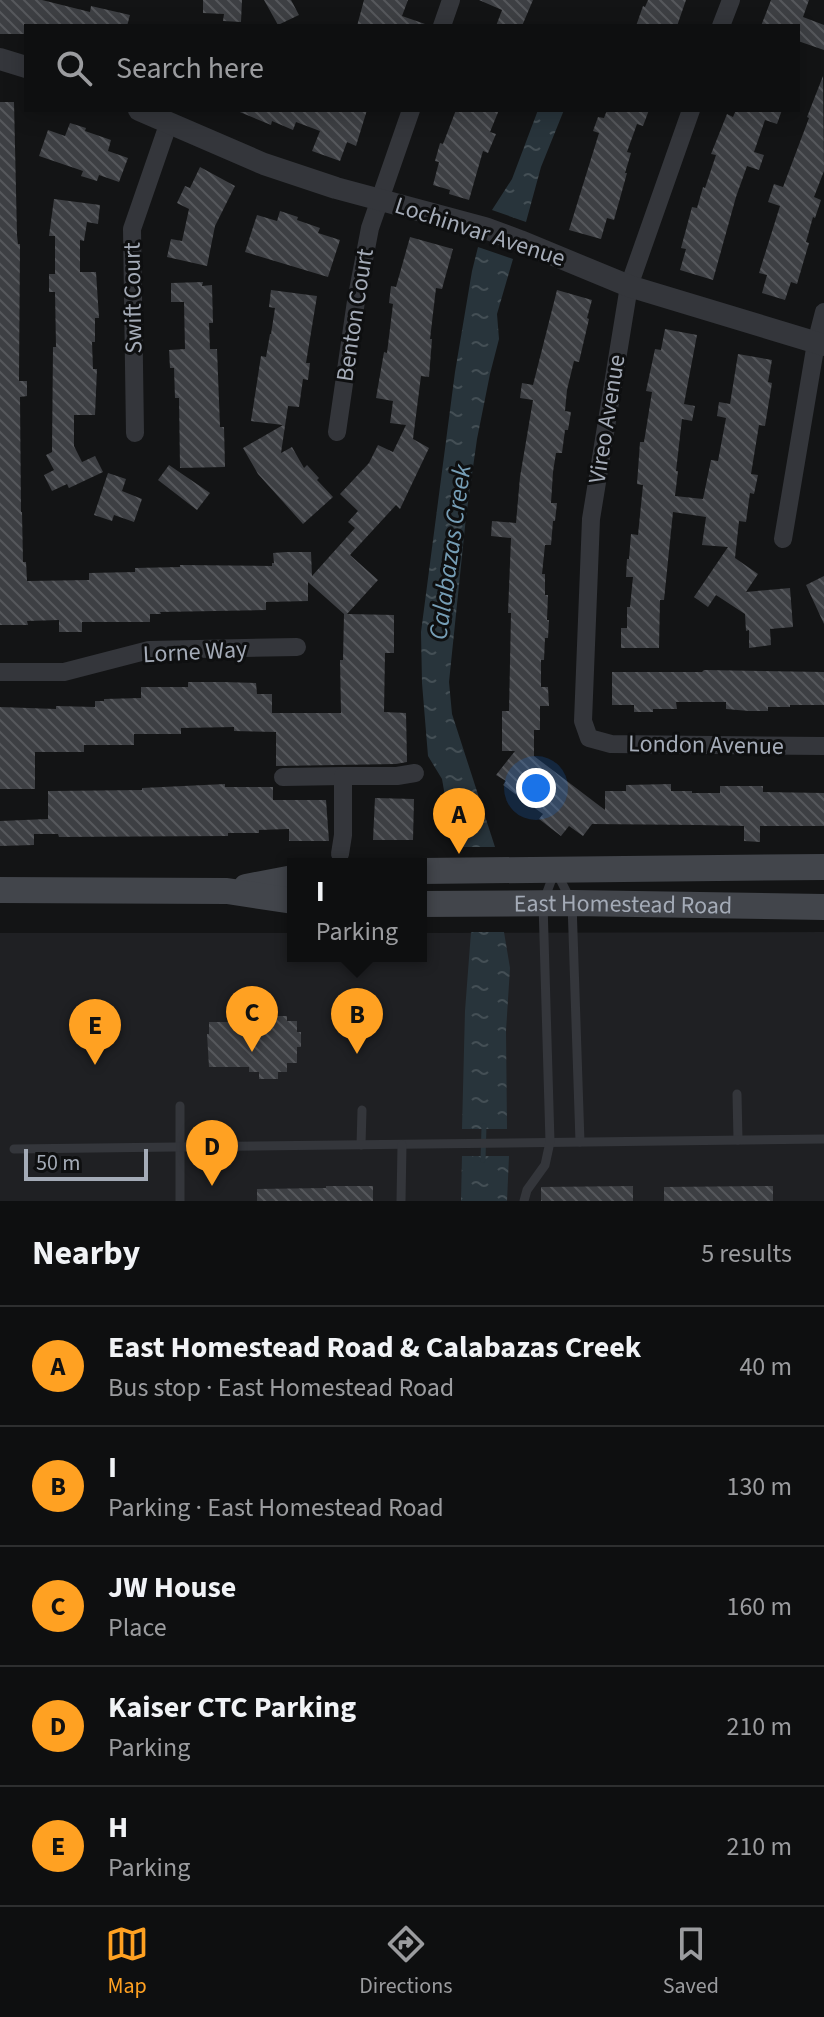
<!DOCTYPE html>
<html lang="en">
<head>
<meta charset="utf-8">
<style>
  :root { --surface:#0e0f10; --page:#171819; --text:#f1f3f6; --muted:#9b9c9f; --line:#2e2f30; --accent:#ffa122 }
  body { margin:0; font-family:"Source Sans 3",sans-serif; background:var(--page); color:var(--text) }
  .scale { position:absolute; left:24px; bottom:20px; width:124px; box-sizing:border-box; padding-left:8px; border:4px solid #a4abb7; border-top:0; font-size:22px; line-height:28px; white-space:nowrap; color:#a4abb7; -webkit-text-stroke:6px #0e0f10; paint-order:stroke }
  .you { position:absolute; left:536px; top:788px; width:28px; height:28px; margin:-20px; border:6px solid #fff; border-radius:50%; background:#1a73e8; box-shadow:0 0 0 12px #1a73e833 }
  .badge { display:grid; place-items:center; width:52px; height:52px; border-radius:50%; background:var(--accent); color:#111; font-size:26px; font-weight:700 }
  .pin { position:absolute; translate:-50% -66px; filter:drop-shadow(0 2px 4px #0008) }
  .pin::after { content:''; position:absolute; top:42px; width:28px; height:24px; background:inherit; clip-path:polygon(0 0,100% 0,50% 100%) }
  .popup { position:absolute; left:287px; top:858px; width:140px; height:104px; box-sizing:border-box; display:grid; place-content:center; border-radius:0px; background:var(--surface); filter:drop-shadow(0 2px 6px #0005); font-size:26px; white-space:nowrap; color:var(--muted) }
  .popup b { font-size:30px; color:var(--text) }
  .popup::after { content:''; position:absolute; left:50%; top:100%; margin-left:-16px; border:16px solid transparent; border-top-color:var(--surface) }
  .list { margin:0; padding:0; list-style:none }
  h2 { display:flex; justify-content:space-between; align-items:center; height:104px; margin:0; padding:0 32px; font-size:34px }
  h2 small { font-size:26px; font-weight:400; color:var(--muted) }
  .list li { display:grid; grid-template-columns:52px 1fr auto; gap:24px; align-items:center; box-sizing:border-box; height:120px; padding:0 32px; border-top:2px solid var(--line) }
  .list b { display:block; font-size:30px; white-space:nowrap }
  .list p { margin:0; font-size:26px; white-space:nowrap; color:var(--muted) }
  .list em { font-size:26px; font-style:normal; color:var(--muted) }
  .icon { flex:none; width:44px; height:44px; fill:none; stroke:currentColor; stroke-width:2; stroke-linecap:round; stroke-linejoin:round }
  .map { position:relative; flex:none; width:824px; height:1201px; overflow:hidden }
  .search { position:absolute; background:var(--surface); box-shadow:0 4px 20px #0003; left:24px; right:24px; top:24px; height:88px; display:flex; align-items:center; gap:20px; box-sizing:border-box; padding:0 28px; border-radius:0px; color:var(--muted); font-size:30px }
  .sheet { height:704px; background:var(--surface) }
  nav { display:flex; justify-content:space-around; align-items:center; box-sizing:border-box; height:112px; border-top:2px solid var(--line); background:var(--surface); font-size:22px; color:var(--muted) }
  nav a { display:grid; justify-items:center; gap:4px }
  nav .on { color:var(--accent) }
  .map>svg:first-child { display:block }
</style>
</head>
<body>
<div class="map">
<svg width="824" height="1201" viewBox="0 0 824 1201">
  <defs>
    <pattern id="water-ripples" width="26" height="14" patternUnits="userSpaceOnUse" patternTransform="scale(2)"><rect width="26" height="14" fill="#28343b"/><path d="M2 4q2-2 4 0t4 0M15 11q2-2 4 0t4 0" fill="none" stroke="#444f55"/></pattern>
    <pattern id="building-back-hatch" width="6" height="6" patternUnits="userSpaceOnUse" patternTransform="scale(2)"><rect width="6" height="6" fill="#3d3f43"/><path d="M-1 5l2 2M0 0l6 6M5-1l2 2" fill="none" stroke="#56585c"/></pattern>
  </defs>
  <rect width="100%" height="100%" fill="#131415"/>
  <path fill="#1f2023" d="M824,932v269h-824v-268h293v23h128v-23z"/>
  <g fill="url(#water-ripples)">
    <path d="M538,110h26l-23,57 -15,55 -34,-12 20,-31z"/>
    <path d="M478,247l35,12 -16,55 2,25 -9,35 -13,65 -11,78 -17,165 3,32 43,133h-35l-10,-22 -8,-46 -14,-23 -6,-73 -1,-51 34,-260 17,-101z"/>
    <path d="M471,932h33l6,36 -4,63 1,98h-45l3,-118z"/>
    <path d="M462,1156h47l-2,45h-46z"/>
  </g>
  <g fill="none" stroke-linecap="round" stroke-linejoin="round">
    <path stroke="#28343b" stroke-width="5" d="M483,1160l1,-34"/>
  </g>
  <g fill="url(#building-back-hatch)">
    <path d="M0,0h42l48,12 1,-6 39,9 -3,11h-103v8h-24z"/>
    <path d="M203,0h39l-1,22 -18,-1 1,-7 -21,-1z"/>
    <path d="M264,0h27l8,15 -21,10z"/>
    <path d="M364,0h44l-6,16 23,8v2h-68z"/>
    <path d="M479,0h54l-11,26h-26l6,-16z"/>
    <path d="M648,0h38l-9,26h-41l7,-20 2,1z"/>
    <path d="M771,0h38l-6,17 21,8v25l-26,-9v-15h-37z"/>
    <path d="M823,76l1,95 -10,26 7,3 -6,18 -2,-1 -7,25 3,1 -12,41 -6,-2 -6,18 -23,-7 5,-18 -8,-2 21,-67 -12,-4 6,-18 9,3 26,-69 -2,-1z"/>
    <path d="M0,102h14l3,133 1,9h2l-1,137h8v15l-7,1 1,115h1l1,50h3l1,19 62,-1v-7l46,-1v-4l45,-1v-2l92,1v-3h2l-1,-10 13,-1h25l1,24 43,-48 -7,-6 10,-11 -18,-17 29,-31 9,-18 15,7 13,-27 -16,-2 3,-22 -17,-3 8,-46 3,1 6,-49 -4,-1 2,-17 5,1 14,-50 43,12 -11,40 -6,-1 -6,51h2l-3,38 -8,-1 -8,63 16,9 -29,61 -4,-4 -46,50 28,25 -31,34 47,1v38h-9l-1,59 22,1 1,49 -11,2 -120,2v-34l-42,-1v-4l-53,1v6h-47v11h-50v7h-49v37h-35v-82l56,2v-3l39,1v-6h9v-2l37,-1v-11h47v-5h36l32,1 1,11h15v19h69l-1,-53h3l1,-46 -36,-32v19l-42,1v8l-106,2 1,2h-11v8h-68v10h-23v-12l-32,1 1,4h-28z"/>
    <path d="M235,110h132l-11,36 -9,-4 -7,19 -28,-10 8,-20 -24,-9 -3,8 -21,-9 -1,4z"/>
    <path d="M456,110h43l-9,22 6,2 -8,19 -5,-2 -14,49 -20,-6 1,-4 -17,-5 6,-23 -4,-1 5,-18 3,1z"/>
    <path d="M607,110h42l-6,16 -6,-2 -10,28 4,1 -6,20h2l-13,47 -7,-2 -6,21 -32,-9 30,-97 -6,-2 5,-14 6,1z"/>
    <path d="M736,110h46l-5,14 -12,-4 -11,32 10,3 -5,15 -12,-4 -11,31 -23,83 -33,-10 6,-21 -5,-1 11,-41 5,1 6,-21 2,1 11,-33 -5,-1 16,-40 6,3z"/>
    <path d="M70,123l16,5 -1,3 26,9 -3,11 20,7 -9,24 -20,-7 -2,6 -16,-5 2,-5 -44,-15 9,-26 17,6z"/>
    <path d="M200,167l35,19 -20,40 -8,40 -40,-9 4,-18 11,2 7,-32 -12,-6 8,-17 5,2z"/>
    <path d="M54,199l46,6 -2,19 -11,-2 -3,19 -4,-1v32h16l3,46h-4v24h-3l1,27h4l-2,46h-21v31l8,16 13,-6 8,16 -34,16 -2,-4 -15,7 -8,-16 10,-5 -8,-15 6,-3 1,-105h3l-1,-55h-6v-18h6v-38h-6z"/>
    <path d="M280,211l18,6 -1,3 23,8 -2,5 22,7 -12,37 -83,-25 12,-37 20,6z"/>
    <path d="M203,282l-1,4 10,-1 1,38h-4l1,26h7l3,78h4l1,40 -45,1 -1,-70h-4l-1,-30h-4l-1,-18 16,-1 -1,-47h-13v-19z"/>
    <path d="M271,290l46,6 -11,67h4l-2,17 -5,-1 -4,28 -11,-1 -7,47 11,-6 12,21 3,-3 12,13 -2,2 16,17 -30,27 -45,-50 -15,-26 40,-23 -32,-4 10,-65 5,1 4,-23h1l4,-26 -6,-1z"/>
    <path d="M557,290l35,10 -5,18 2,1 -10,43 -5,-1 -7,29 -2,21 6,1 -3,18h-3l-3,23h-6l-3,19 -2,31h6l-2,18h-2l-2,24h-6l-3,29h3v21h3l-1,25h2l-1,18h-3l-1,22h-3v27h7l1,19h-9v24h-6v26l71,54v-19h21v-6l45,-1v7h21v2h28v-7h43v6l61,1v33h-64v16l-16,-1v-15l-45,-1 -107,-1 -9,12 -14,-10 -8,10 -22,-17 4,-5 -40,-29 3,-4 -10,-6 19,-24h-13v-40h7l2,-98h-3l3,-75 -20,-2 1,-15 24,2 4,-46 13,-77 -13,-2 2,-15 11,2z"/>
    <path d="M665,329l32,6 -13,69 11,2 -3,15 -10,-2 -6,52h2l-3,25 28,3 8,-39 7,1 8,-43 -9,-2 2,-14 11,2 8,-50 34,6 -4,22 4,1 -7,43 -6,-1 -8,49 7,1 -4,19 -4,-1 -4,29 -7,-1 -4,37 23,16 -12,18 44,-4 3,39 -23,2 1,16 -22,3v-18l-3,1 -1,-17 -29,-19 -8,12 -14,-10 34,-50 -26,-2 4,-28 -33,-5 -9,88h-4l-1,48h-38v-20h6v-21h3l3,-30h-7l1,-18h2l2,-25 7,1 5,-50 -6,-1 3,-42h4l8,-50 -6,-1 9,-42 6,1z"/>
    <path d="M169,465l41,28 -13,17 -39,-30z"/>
    <path d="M108,473l18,6 -4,12 20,8 -8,23 -20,-7 -2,6 -18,-6z"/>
    <path d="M824,576v48l-18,-39z"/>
    <path d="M704,670l120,2v33h-34v2h-22v4h-19l-23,-2v-7h-50l1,7h-24v3h-19v-7h-22v-33h90z"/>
    <path d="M225,784v3h48v13h53l3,41h-40v-12l-30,1v3h-31v3l-169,1 -1,-3h-24v11l-34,1v-25l48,-2v-28l94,-1v-2z"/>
    <path d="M375,798l39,1 -1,41h-40z"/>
    <path d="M249,1016h38v5h10v11h4v15h-4v16h-10v9h-9v7h-19v-7h-10v-5h-40l-2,-33h2v-12h40z"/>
    <path d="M326,1186h47v15h-116v-12l69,-1z"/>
    <path d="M633,1186v15h-92v-14z"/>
    <path d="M773,1186v15h-109v-14z"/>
  </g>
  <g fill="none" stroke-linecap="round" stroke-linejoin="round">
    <g stroke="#34363b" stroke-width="9">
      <path d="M557,873l15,30 8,239"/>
      <path d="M737,1094l1,46"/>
      <path d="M180,1106v95"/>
      <path d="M361,1145l1,-35"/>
      <path d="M14,1149l810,-10"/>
      <path d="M401,1201l1,-56"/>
      <path d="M524,1201l3,-11 18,-25 5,-23 -7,-239 11,-30"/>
    </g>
    <g stroke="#34363b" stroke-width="18">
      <path d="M442,26l9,-26"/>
      <path d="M721,26l10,-26"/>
      <path d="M691,110l-62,176 -38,233 -8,202 6,17 22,6 213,2"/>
      <path d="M337,432l19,-131 14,-73 41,-118"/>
      <path d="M135,433l-3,-204 37,-107"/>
      <path d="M783,539l33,-196 8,-31"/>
      <path d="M0,672h64l85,-22 148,-3"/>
      <path d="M283,777l60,-1"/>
      <path d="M340,854l3,-19v-59h54l18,-3"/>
    </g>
    <g stroke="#34363b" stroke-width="22">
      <path d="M0,59l26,8"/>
      <path d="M139,110l125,54 72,24 149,40 35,13 109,45 195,59"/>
    </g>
    <g stroke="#42454b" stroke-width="26">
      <path d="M421,871l403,-4"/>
      <path d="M246,887l47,-9"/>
      <path d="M0,890l227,1 66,10"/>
      <path id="s1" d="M421,904l151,-1 252,4"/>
    </g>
  </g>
  <g text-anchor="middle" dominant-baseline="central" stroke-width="6" stroke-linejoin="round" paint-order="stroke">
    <g font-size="24" fill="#a4abb7" stroke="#0e0f10">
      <text transform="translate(480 232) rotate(18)">Lochinvar Avenue</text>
      <text transform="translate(133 298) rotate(-91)">Swift Court</text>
      <text transform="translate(355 315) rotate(-81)">Benton Court</text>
      <text transform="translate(607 419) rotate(-81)">Vireo Avenue</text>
      <text transform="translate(195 652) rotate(-3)">Lorne Way</text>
      <text transform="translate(706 745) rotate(1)">London Avenue</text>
      <text stroke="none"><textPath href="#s1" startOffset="202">East Homestead Road</textPath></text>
    </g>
    <g font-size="26" font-style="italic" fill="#769eb6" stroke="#0e0f10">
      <text transform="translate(450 552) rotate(-82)">Calabazas Creek</text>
    </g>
  </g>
</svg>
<div class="scale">50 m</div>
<div class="you"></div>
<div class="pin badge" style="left:459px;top:854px">A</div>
<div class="pin badge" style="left:357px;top:1054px">B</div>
<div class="popup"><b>I</b>Parking</div>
<div class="pin badge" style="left:252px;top:1052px">C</div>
<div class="pin badge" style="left:212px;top:1186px">D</div>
<div class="pin badge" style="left:95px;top:1065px">E</div>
<div class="search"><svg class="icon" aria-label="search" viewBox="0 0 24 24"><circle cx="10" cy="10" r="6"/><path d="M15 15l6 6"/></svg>Search here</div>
</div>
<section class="sheet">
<h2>Nearby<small>5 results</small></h2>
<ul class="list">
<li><span class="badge">A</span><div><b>East Homestead Road &amp; Calabazas Creek</b><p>Bus stop · East Homestead Road</p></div><em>40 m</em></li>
<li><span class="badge">B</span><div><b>I</b><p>Parking · East Homestead Road</p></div><em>130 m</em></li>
<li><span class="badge">C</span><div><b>JW House</b><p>Place</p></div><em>160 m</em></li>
<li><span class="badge">D</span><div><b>Kaiser CTC Parking</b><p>Parking</p></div><em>210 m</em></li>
<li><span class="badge">E</span><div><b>H</b><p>Parking</p></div><em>210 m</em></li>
</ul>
</section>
<nav>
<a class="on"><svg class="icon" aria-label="map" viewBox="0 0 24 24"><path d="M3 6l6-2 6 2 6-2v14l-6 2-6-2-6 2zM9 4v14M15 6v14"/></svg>Map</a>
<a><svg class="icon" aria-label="directions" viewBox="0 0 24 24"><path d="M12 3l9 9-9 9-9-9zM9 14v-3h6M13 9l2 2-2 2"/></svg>Directions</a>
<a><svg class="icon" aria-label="saved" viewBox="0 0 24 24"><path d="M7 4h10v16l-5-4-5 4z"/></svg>Saved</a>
</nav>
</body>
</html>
